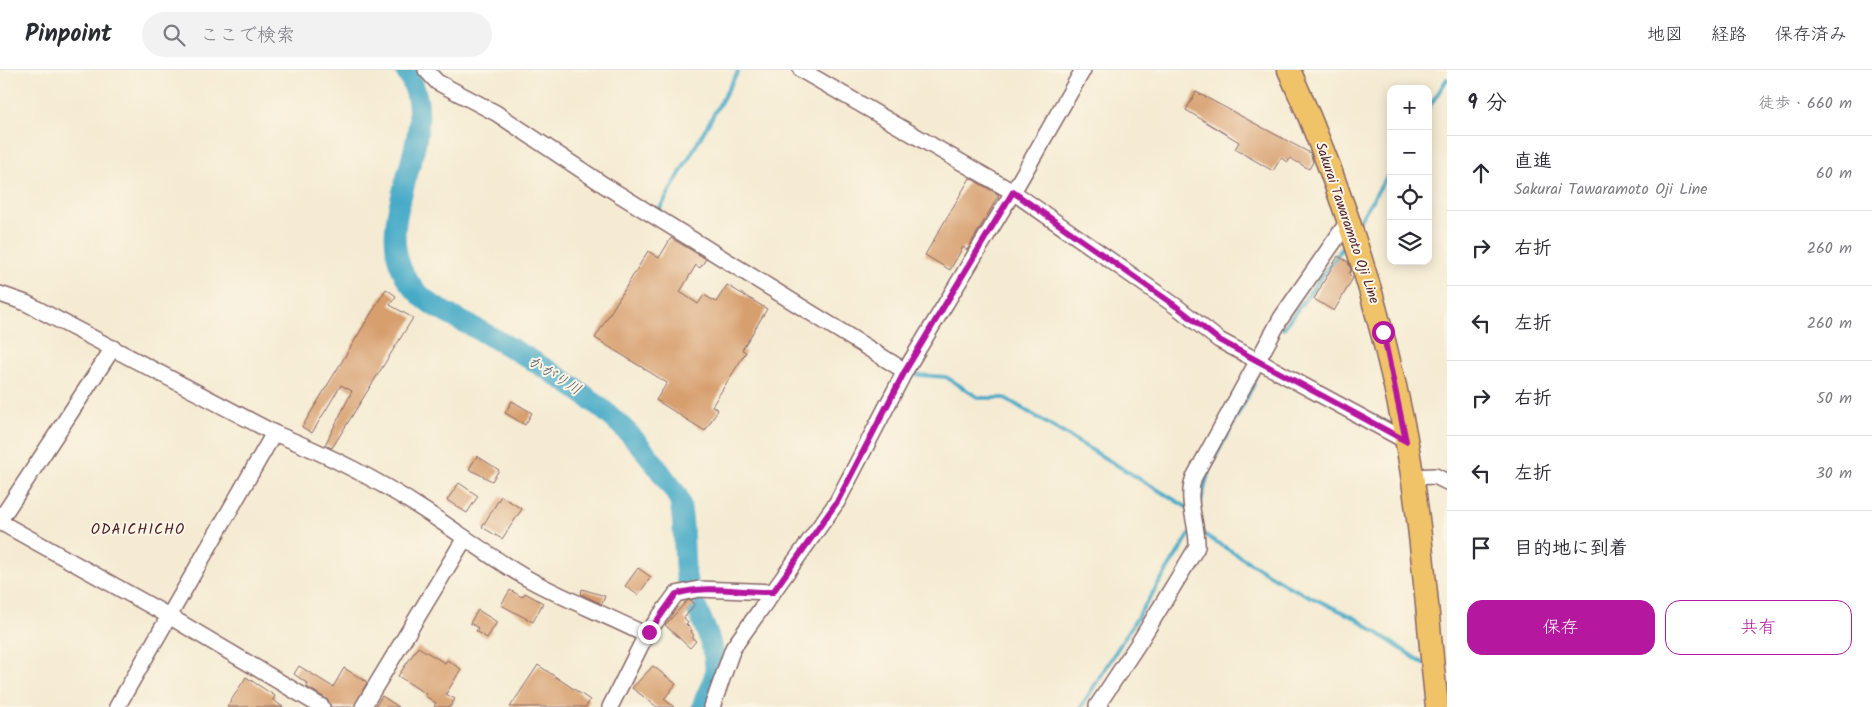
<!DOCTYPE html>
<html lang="ja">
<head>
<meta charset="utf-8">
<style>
  :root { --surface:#fff; --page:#f2f2f3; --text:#2b2b33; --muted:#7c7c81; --line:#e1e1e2; --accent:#b5179e }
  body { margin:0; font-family:Kalam,"Klee One",sans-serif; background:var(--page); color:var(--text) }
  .controls { position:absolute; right:15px; top:15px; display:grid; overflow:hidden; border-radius:10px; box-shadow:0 2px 12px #0003 }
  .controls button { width:45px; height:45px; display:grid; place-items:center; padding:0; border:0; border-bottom:1px solid var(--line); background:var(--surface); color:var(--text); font:25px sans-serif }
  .stop { position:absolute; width:15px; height:15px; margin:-11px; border:4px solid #b5179e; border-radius:50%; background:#fff }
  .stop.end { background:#b5179e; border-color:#fff; box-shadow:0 1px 5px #0008 }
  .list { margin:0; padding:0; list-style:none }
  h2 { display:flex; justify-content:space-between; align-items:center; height:65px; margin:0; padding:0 20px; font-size:21px }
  h2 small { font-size:16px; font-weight:400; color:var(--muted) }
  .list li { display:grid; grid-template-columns:32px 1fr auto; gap:15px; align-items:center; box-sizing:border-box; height:75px; padding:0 20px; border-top:1px solid var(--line) }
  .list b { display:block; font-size:19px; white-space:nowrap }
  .list p { margin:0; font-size:16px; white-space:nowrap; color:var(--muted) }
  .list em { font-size:16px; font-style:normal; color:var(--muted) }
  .actions { display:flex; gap:10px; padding:15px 20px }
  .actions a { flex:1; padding:11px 0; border:1px solid var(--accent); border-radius:15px; text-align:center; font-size:18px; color:var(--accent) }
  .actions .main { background:var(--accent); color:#fff }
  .icon { flex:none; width:28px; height:28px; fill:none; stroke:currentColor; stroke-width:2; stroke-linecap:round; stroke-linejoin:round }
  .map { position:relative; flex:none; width:1447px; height:637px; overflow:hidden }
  header { display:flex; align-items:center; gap:30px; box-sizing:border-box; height:70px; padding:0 25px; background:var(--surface); border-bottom:1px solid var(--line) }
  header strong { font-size:24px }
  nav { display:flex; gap:28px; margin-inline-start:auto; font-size:18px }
  .search { width:350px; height:45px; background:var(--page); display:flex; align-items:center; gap:12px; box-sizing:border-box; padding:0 18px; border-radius:28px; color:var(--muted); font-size:19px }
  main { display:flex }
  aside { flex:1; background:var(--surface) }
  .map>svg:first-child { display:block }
</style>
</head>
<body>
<header>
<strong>Pinpoint</strong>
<div class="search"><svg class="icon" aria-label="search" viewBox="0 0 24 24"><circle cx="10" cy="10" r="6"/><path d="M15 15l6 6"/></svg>ここで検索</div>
<nav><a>地図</a><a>経路</a><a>保存済み</a></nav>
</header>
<main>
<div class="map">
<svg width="1447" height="637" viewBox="0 0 1447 637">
  <rect width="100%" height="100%" fill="#fcf5e5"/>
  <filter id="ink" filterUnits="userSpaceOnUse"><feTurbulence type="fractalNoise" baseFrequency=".02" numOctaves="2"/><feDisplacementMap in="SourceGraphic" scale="10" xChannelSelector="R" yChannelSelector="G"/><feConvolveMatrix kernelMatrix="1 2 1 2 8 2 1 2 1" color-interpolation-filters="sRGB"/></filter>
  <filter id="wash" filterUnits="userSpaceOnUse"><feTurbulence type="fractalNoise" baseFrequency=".0096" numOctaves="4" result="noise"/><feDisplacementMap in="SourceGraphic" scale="20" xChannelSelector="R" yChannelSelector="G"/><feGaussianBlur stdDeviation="1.12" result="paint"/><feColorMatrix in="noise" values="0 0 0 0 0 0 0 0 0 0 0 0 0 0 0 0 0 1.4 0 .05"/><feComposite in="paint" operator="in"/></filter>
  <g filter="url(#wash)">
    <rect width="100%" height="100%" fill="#f5ebd3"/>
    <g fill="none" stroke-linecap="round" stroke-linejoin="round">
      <g stroke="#47aac7" stroke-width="4">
        <path d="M1428,39l19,-30"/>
        <path d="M662,142l-3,-2 80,-140"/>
        <path d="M1358,153l33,-53"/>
        <path d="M1283,259l64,-87"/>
        <path d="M910,300l8,5 28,2 33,21h26l183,110"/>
        <path d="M1198,444l11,-45 45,-85"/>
        <path d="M1200,462l88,54 67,32 69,46"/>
        <path d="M1081,637l110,-175"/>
      </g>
      <path stroke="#47aac7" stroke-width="21" d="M405,0c45,64 -37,140 0,206 18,32 54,42 83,59 65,36 132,76 174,139 5,8 12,15 16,23 7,17 5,59 8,79 5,30 29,59 29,94 0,11 -10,26 -13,37"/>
    </g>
    <g id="blocks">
      <g fill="#d79f6e">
        <path d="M1196,22l114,61 3,9 -4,7 -19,-11 -2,4 -7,-4 -8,13 -38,-22 4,-7 -53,-32z"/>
        <path d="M970,108l29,17 -32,55 -4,-3 -13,23 -25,-15z"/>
        <path d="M671,168l35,21 -6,9 -4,-3 -16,27 18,12 6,-9 12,7 11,-17 40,24 -25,41 4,2 -34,54 6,4 -13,21 -49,-31 11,-17 -72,-45 53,-87 11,7z"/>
        <path d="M1338,186l10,6 3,8 -2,4 4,4 -19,33 -20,-12z"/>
        <path d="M386,219l10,7 -6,9 23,13 -81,130 -7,-3 27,-54 -11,-6 -29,48 -10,-6z"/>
        <path d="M512,331l20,12 -7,12 -20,-12z"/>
        <path d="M477,386l22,14 -7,11 -23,-12z"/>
        <path d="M459,413l19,13 -11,17 -20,-13z"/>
        <path d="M501,426l21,13 -20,30 -20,-12z"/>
        <path d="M638,498l13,9 -13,18 -13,-9z"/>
        <path d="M582,519l23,7 -3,8 -21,-10z"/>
        <path d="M510,520l12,7 3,-4 18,10 -10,19 -32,-17z"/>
        <path d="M691,530l4,4 -11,14 4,4 -2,2 6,6 -1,2 3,3 -2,3 4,3 -6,7 -25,-23 22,-24z"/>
        <path d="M478,540l19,12 -10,16 -11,-7 2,-3 -8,-5z"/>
        <path d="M418,577l27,16 2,-3 14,9 -15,25 9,5 -5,8h-16l2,-4 -11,-7 1,-2 -28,-18z"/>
        <path d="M538,595l52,35 -4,7h-76z"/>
        <path d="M299,596l34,21 11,-19 23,14 -13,25h-23l-4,-8 -20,-12 1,-3 -14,-10z"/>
        <path d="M653,596l23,18 -12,15 10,8h-17l-25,-19z"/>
        <path d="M246,607l29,19 -2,4 10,7h-56z"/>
        <path d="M382,626l17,11h-24z"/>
      </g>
    </g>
  </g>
  <g filter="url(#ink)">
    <use href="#blocks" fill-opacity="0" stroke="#866666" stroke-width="1"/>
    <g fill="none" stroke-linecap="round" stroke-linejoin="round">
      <defs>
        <g id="street">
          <path d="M426,0l11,12 59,31 108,72 301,186"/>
          <path d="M801,0l212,122 164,115 42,33 187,101"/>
          <path d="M0,224l26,9 248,130c47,19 102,46 145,74 35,22 68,48 104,69 40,23 82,38 123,59"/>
          <path d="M1412,407l23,-1 12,6"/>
          <path d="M0,450l113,-172"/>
          <path d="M0,452l169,94 153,91"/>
          <path d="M117,637l157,-274"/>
          <path d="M363,637l102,-169"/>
          <path d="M610,637l36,-72 30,-41 23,-5 74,3"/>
          <path d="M712,637l21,-59 104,-146 68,-131 108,-179 70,-122"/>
          <path d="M1100,637l-3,-1 43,-65 57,-94c1,-24 -12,-46 -3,-70l87,-159 68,-98"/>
        </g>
        <path id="primary" d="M1289,0c53,117 91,237 116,363 17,90 22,183 32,274"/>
      </defs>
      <use href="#street" stroke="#866666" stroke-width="18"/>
      <use href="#primary" stroke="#866666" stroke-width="25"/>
      <use href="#street" stroke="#fff" stroke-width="15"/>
      <use href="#primary" stroke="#f1c369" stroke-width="22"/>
    </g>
  </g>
  <g fill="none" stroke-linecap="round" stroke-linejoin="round" filter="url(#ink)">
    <path stroke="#b5179e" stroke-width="6" d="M649,562l27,-38c31,-10 65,-1 97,-2l64,-90 68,-131 108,-179 164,115 42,33 187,101 -23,-109"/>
  </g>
  <g text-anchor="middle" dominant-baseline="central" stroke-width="4" stroke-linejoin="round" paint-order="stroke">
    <g font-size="14" fill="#4a1f2b" stroke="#fcf5e5">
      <text transform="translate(1347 153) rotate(71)">Sakurai Tawaramoto Oji Line</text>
    </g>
    <g font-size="15" font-style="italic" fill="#495769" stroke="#fcf5e5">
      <text transform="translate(554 306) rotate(32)">かがり川</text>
    </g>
    <g font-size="15" letter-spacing="1" fill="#4a1f2b" stroke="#fcf5e5">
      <text x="138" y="460">ODAICHICHO</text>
    </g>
  </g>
</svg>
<div class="controls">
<button>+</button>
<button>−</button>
<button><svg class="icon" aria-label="locate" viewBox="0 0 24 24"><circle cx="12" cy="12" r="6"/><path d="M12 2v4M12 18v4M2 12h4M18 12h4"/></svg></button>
<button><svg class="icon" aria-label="layers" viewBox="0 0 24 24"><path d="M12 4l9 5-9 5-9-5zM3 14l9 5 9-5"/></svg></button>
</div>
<div class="stop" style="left:1383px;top:262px"></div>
<div class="stop end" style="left:649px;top:562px"></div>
</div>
<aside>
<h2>9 分<small>徒歩 · 660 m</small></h2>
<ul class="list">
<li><svg class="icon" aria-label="ahead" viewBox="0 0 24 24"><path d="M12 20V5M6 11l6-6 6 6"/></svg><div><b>直進</b><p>Sakurai Tawaramoto Oji Line</p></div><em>60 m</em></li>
<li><svg class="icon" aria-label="right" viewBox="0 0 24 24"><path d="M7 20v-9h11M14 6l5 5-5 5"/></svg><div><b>右折</b></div><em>260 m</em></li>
<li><svg class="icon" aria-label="left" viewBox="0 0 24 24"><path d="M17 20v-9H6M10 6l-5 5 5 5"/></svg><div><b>左折</b></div><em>260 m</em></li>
<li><svg class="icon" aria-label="right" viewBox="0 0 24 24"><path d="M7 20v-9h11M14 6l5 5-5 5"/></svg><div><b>右折</b></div><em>50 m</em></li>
<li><svg class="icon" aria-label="left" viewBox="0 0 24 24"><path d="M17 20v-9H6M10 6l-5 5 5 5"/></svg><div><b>左折</b></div><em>30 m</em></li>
<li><svg class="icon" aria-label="arrive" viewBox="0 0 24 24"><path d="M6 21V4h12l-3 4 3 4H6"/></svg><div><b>目的地に到着</b></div></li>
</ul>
<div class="actions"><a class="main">保存</a><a>共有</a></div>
</aside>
</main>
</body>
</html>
